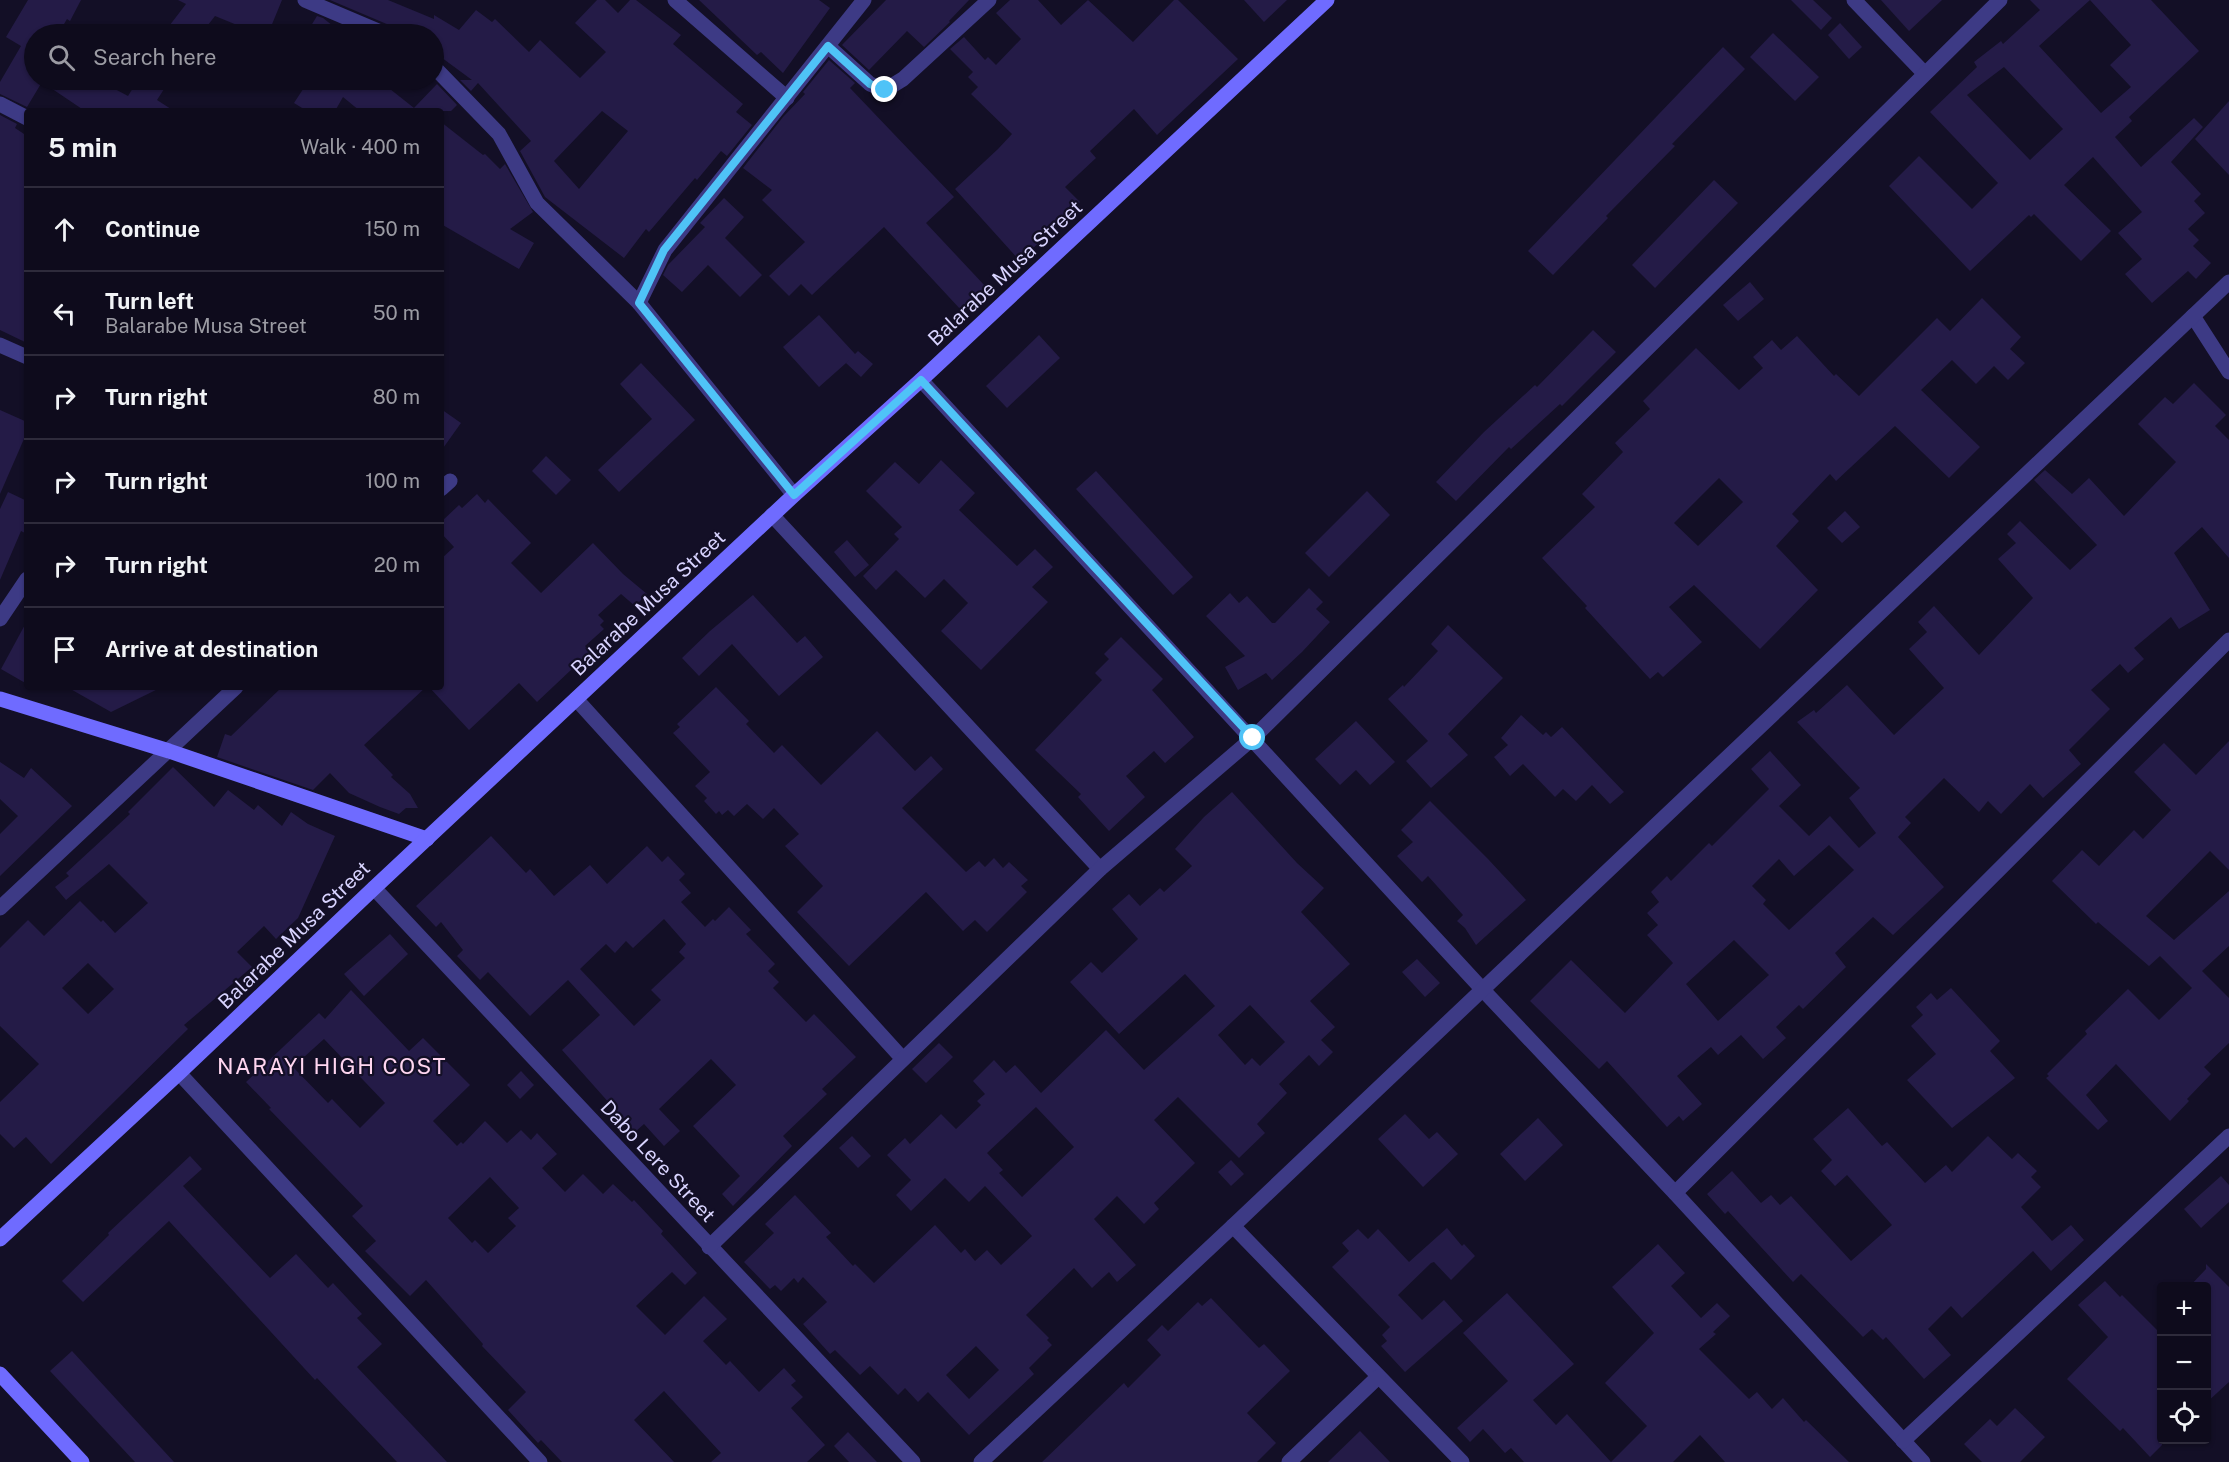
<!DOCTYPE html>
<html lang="en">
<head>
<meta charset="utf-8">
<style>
  :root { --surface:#0e0b1c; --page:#1c1929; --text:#f1f3f6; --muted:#9b9ba3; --line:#2e2b3b }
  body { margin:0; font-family:"Public Sans",sans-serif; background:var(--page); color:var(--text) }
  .controls { position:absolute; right:18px; bottom:18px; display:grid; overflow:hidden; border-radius:6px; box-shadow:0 2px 4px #0004 }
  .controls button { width:54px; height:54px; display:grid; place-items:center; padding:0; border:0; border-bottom:2px solid var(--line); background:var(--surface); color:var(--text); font:30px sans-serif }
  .stop { position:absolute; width:18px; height:18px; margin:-14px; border:4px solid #4fc3f7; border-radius:50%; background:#fff }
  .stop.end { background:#4fc3f7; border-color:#fff; box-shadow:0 2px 6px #0008 }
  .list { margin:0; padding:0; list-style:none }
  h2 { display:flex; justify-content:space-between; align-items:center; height:78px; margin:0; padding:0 24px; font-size:26px }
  h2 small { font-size:20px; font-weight:400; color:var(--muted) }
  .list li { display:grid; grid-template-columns:39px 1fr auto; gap:18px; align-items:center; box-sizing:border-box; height:84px; padding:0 24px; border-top:2px solid var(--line) }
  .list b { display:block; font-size:22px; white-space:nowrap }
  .list p { margin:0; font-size:20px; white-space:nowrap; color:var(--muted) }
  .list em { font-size:20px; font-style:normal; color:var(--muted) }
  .icon { flex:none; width:33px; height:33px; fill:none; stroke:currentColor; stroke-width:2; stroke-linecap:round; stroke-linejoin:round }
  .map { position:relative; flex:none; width:2229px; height:1462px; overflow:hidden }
  .search { position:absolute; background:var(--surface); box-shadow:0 2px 4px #0004; left:24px; top:24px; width:420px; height:66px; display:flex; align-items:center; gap:15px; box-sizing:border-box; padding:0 21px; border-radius:33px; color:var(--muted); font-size:22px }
  .panel { position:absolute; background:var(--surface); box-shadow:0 2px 4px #0004; left:24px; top:108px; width:420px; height:582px; border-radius:6px }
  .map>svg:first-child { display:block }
</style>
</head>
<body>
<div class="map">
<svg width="2229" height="1462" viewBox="0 0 2229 1462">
  <rect width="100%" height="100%" fill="#130f26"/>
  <g fill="#241b47" fill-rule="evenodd">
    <path d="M28,0h53l-11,21 -3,-2 -9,15h-24v46h64l30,16 10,-16h19l9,6 -9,14 17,11h-89l-43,-29 -15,25 -27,-13v-12l21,-36 -15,-9z"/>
    <path d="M178,0h104l-14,34h-9l-44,-18 -14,18h-38l23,-30z"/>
    <path d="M330,0h58l46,19v-4l25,15 17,-20 16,12 3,-3 34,33 11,-12 40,38 26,-26 -31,-29 22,-23h8l13,13 12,-13h6l45,35 -8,9 70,60 -7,8 16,13 -25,31 -6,-5 -24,29 -2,-2 -46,54 -3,-3 -22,29 -79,-61 -25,-46 11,-10 -53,-58 -7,8 -11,-11h12l-38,-28v-18h-38l-7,-9zM602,111l26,20 -49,58 -25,-28z"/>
    <path d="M699,0h120l11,8 -47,65 -22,-21 -4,3z"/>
    <path d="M886,0h83l-20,21 1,1 -26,25 -17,-16 -38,39 -27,-25z"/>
    <path d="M1010,0h28l23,25 27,-25 45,42 41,-42h4l60,59 -81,76 -23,-26 -44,42 6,7 -31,29 15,15 -60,59 -65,-72 43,-40 14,-15 -41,-40 7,-7 -10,-10 5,-5 -23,-23 14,-12 21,23 3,-3 8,8 25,-26 -25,-26z"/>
    <path d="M1244,0h43l-23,22z"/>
    <path d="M1791,0h22l19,18 -11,12z"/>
    <path d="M1881,0h61l-33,31z"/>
    <path d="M2030,0h121l48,51 -70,66 3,4 -17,16 26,30 53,-49 9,9 -32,35 30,32 -7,7 11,12 -17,16 11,11 -6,6 18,17 -15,16 -8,-8 -36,32 -27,-29 17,-15 -24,-26 24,-21 -49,-55 -29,28 47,46 -30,30 -47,-47 -3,3 -2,-2 -59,56 -81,-85 30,-30 53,53 26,-26 -68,-71 47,-45 -3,-5 27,-21 2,3 37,-34zM2090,0l41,45 -21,20 21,22 -30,26 -62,-67zM2004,67l59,62 -33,31 -63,-65z"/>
    <path d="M317,16l6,2 20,16h-37z"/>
    <path d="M1840,23l22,24 -13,12 -21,-24z"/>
    <path d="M1773,33l46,44 -24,24 -45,-44z"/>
    <path d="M1723,47l22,22 -73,75 3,2 -69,70 2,2 -55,57 -25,-24z"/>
    <path d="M829,60l26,23 -5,5 104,109 -28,26 60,64 -25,23 -77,-83 -72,68 -11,-11 -12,12 -20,-20 36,-34 -43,-42 10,-10 -29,-22 40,-51 22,-23 -2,-2z"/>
    <path d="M309,80h87l-6,9 24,19 23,-24 20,21 -6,6h-91l-17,-14 -8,14h-28l-13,-8z"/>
    <path d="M2229,101v74l-34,-36z"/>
    <path d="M0,115l17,9 -2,4 12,8v207l-27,-13z"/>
    <path d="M441,122l42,33 2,-1 15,15 5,-5 28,48 -23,17 24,14 -15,26 -78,-45z"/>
    <path d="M1714,180l24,23 -83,85 -23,-23z"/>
    <path d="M724,198l20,19 -19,21 37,37 -22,22 -32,-32 -26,27 -19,-17 5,-10 37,-38 -5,-4z"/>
    <path d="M1750,282l14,17 -26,22 -15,-16z"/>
    <path d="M1982,298l39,39 -11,12 15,14 -17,17 -14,-14 -18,18 -24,-24 -31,30 59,57 -31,31 -54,-52 -59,55 -6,-7 -38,40 7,7 -23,25 42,44 -58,59 -66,-64 -25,22 33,35 -39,35 -5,-5 -8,7 -65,-71 2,-2 -45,-48 53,-51 -13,-13 41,-42 -8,-9 35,-34 -7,-8 53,-53 43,42 24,-22 -10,-11 19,-17 9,10 16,-14 37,40 2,-2 23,22 78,-78 13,13zM1719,478l24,24 -45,44 -24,-23z"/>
    <path d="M819,315l36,39 3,-3 15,13 -12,13 -15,-14 8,-7 -35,31 -36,-40z"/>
    <path d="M1593,330l23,22 -54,54 -2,-2 -49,45 -2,-2 -53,54 -20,-19 48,-50 51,-47 2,2z"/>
    <path d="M1039,335l21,23 -53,50 -21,-22z"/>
    <path d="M641,363l54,57 -76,72 -21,-22 54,-51 -32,-35z"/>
    <path d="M2194,383l32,32 -11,11 14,14v118l-27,-31 -28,26 36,57 -31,19 -8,-12 -37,31 10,11 -16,14 -8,-9 -29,26 19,19 -41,41 12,14 -38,34 -13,-14 -29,30 -13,-13 -9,11 -35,-34 -39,39 6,6 -13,14 46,50 -51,48 -20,-18 -38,36 11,14 -43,42 -4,-4 -23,22 10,11 -23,21 -22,-24 -23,20 -7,-8 -34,29 25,28 -19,17 -4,-5 -12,11 -60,-66 -8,8 -69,-68 41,-41 54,53 48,-50 -26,-28 11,-10 -11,-12 12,-11 -8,-10 16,-16 4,5 38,-38 3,3 57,-57 -18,-20 19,-18 31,34 -22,21 30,30 21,-20 29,32 17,-15 -27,-35 11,-10 -63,-66 17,-12 2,3 31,-28 47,50 50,-47 -35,-39 18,-17 -9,-10 16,-16 45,49 54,-57 -35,-39 18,-16 -9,-9 13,-13 50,49 27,-25 -63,-65 11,-10 27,24 17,-16 35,38 52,-54 -38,-38 27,-27 8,7zM1829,845l25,25 -65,60 -26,-26 3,-4 -14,-14 27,-27 15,17zM1734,940l35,35 -51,46 -32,-37z"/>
    <path d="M441,409l20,14 -20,28z"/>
    <path d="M0,410l27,12v10l-27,62z"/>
    <path d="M546,456l25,24 -15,15 -24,-24z"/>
    <path d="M941,460l34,33 -16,17 58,56 18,-17 18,18 -21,20 16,15 -67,68 -40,-39 27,-28 -24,-24 -19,19 -29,-28 -20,20 -13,-14 36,-37 -5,-5 8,-7 -36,-36 29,-29 24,22z"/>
    <path d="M1096,471l97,106 -20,18 -97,-106z"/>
    <path d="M1367,491l23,24 -61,62 -24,-24z"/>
    <path d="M8,492l19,9v33l-6,-3 -21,49v-71z"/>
    <path d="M477,494l8,9 3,-4 43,44 -20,20 30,30 52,-50 30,31 24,20 -12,12 -14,-12 -23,21 6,6 -4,4 4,4 -19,17 5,6 -53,50 -18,-19 -50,47 -40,-43h12v-128l13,-12 -13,-14v-11l18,-17 3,3z"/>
    <path d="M1845,511l15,16 -18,16 -15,-15z"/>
    <path d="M847,540l22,25 -14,12 -21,-25z"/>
    <path d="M1309,588l14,14 -7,7 14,13 -28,30 -30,28 -6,-7 -28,17 -13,-23 20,-11 -39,-40 24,-23 9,10 8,-7 25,27h3z"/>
    <path d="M753,595l44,48 8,-7 18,21 -44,39 -47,-52 -33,32 -17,-18 28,-27z"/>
    <path d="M27,621v63l-26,-15z"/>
    <path d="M1448,625l55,53 -55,56 20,21 -37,33 -25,-27 22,-20 -40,-42 15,-14 1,2 34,-36 -7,-7z"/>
    <path d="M1121,637l42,42 -11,11 42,47 -29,26 -11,-12 -28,25 19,21 -36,34 -31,-34 3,-3 -46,-44 67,-70 -7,-7 14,-14 -5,-5z"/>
    <path d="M67,687h95l-51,25z"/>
    <path d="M282,687h144l-62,58 29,30 -2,2 19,17 8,14h-12l-7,6 -19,-7 -31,-14 -19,-20 -17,17 -96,-33 8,-23 6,2z"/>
    <path d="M716,687l33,34 -3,3 28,29 8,-8 39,40 56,-54 38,40 16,-15 12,13 -41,39 64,64 13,-11 6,6 9,-9 9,10 6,-6 19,18 -7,6 6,6 -40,40 -12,-12 -12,11 -37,-39 -77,74 -52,-54 26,-26 -38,-40 14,-12 -25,-26 -11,11 -16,-15 -13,12 -6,-6 -6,5 -3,-4 -3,3 -12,-13 3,-3 -12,-12 15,-14 -37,-39 7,-6 -3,-3z"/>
    <path d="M1521,715l22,20 3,-3 5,5 11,-10 62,65 -14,12 -18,-19 -16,16 -13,-12 -8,8 -32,-33 -13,12 -16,-19 14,-12 -7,-7z"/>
    <path d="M1356,721l39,41 -25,23 -14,-15 -16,15 -25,-26z"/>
    <path d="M2229,741v129l-19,-19 -64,65 28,24 55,-49v55l-27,25 27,27v45l-25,24 7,7 -24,25 2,2 -19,20 -54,-57 -30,31 22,26 -10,9 -52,-52 3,-2 -2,-2 40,-40 -2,-3 43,-42 31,31 33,-32 -32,-32 -11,10 -51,-44 -2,2 -44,-43 30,-31 17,16 35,-36 9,9 28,-29 -37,-38 30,-29 32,32z"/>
    <path d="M0,762l24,16 7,-10 41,38 -72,70v-42l18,-18 -18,-17z"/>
    <path d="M173,767l41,40 14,-17 26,20 4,-5 24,21 9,-14 17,12 27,12 -37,82 -22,21 -12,-13 -27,26 15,15 -68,58 4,4 -137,135 -25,-27 -12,11 -14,-14v-32l39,-38 -39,-38v-78l28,-28 16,16 36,-35 21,21 2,-2 12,13 33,-30 -39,-39 -43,36 -11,-13 14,-11 -3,-3 64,-59 -2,-2zM88,963l26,26 -26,25 -26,-26z"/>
    <path d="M1232,792l65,71 27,25 -23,24 49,52 -40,37 25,26 -14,13 12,12 -14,14 -10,-11 -30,29 8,9 -30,31 8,9 -26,25 -61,-61 -24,23 41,43 -41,40 5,6 -15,15 -27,-28 -23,23 42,46 -19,17 -8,-10 -17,16 -18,-20 -48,47 23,23 -2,2 5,5 -23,23 5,6 -65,61 -41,-43 -10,10 -13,-14 -7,7 -28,-29 -10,9 -25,-25 -5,4 -27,-30 24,-22 -24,-25 -5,6 -4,-5 -13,13 -6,-6 -5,4 -26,-27 30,-29 -9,-9 30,-29 36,38 -5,4 27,29 2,-2 19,19 61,-58 26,28 4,-4 10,12 12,-11 14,15 31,-29 -47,-50 -16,16 -24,-24 -34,33 -15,-16 15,-15 -24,-25 18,-17 5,6 31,-30 15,15 25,-24 -4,-4 8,-7 -12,-13 21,-21 12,13 9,-8 26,28 65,-63 38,40 71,-64 -30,-32 -66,60 -49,-52 21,-20 11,11 36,-34 -26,-30 17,-15 11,12 20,-18 4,4 28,-26 -17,-17 29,-32zM1250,1005l35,37 -25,24 -8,-8 -7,7 -27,-30zM1036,1107l38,40 -52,50 -23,-24 4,-3 -16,-17zM976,1346l23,24 -30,29 -23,-24z"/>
    <path d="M1430,801l58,58 38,41 -50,45 -11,-17 -8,-7 6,-6 -35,-39 -6,6 -25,-26 16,-14 -12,-12z"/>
    <path d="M491,836l35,37 4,-4 24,27 36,-31 17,19 40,-38 15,16 6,-6 17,18 -6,6 12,13 -10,9 24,25 8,-8 2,2 14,-14 22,23 -5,4 29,30 -7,7 11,11 -6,6 33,34 8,-8 42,43 -34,32 5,5 -44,42 9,10 -59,60 -11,-12 18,-18 -47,-50 43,-41 -25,-26 -52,50 21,22 -16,15 -20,-22 -9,8 -73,-82 38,-35 -32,-35 -38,36 -42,-44 -8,8 -23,-24 6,-6 -22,-28 -5,5 -20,-21zM664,919l22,25 -7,8 6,6 -34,32 10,10 -27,26 -54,-57 26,-25 9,9 11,-12 7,7z"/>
    <path d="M390,934l18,20 -44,42 -20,-22z"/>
    <path d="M1417,959l23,24 -15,14 -23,-25z"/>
    <path d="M1951,988l49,53 -10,10 25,27 -63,50 -45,-48 29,-26 -25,-28 12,-11 -7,-8 15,-14 6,7z"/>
    <path d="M351,990l58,61 14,-13 47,47 -37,36 24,25 4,-4 2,2 22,-23 22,22 14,-13 10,10 6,-7 20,21 -15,14 23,24 18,-18 20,20 10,-10 19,18 2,-2 29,31 -2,3 36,39 -12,12 -13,-13 -36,34 29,29 39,-39 23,23 -24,22 23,24 4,-4 29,31 25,-24 12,13 -5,4 12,12 -12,11 34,37 -18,17h-96l10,-9 -57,-62 -30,29 40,42h-112l-21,-22 -3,3 -30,-33 18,-18 -44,-46 1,-2 -57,-64 -16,16 -45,-45 11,-10 -24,-25 11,-10 -94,-97 2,-1 -25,-26 73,-69 6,6zM324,1039l61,64 -25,25 -28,-29 -4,4 -35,-36zM490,1177l29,31 -11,10 8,8 -28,27 -13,-13 -3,3 -24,-25z"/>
    <path d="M939,1043l14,14 -27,26 -14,-14z"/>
    <path d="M521,1071l13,14 -14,14 -13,-14z"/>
    <path d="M1848,1108l34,38 5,-4 38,41 21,-18 6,7 36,-36 24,23 6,-6 19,18 -6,6 10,10 -20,20 31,34 19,-16 13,15 -33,31 -18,-20 -71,67 -11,-12 -23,23 23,26 -27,24 -38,-42 -3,3 -11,-11 -9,8 -62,-63 -8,8 -65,-71 -3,3 -18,-20 25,-23 29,32 10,-8 9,10 11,-9 60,65 41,-36 -45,-50 -12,11 -14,-15 11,-11 -19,-21z"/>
    <path d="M1405,1114l24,25 8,-7 21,22 -35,33 -45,-48z"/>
    <path d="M1538,1118l25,27 -38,36 -25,-27z"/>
    <path d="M852,1136l19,20 -13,12 -19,-20z"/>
    <path d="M190,1156l12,13 -19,17 87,92 26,-24 32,34 5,-5 29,31 -5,4 25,26 -25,23 90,95h-50l-80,-84 -2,2 -146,-159 -86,81 -21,-21 47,-46 -1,-2z"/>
    <path d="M1231,1160l13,14 -13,12 -13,-14z"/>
    <path d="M2221,1176l8,9v17l-28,26 -17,-19z"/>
    <path d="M1447,1228l15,18 2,-2 11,12 -24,24 -17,-18 -3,1 -33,32 24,25 22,-20 19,21 -58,51 -24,-26 6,-5 -5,-6 8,-8 -58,-60 17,-16 -7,-8 16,-14 10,10 10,-10 31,33z"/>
    <path d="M1658,1244l27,29 -14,13 30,32 16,-15 13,13 -17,16 3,2 -17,15 50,50 8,-7 15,17 11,-11 21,24 2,-2 43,42h-124l-25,-27 -27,27h-62l36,-36 -42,-43 49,-50 -42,-46z"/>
    <path d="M2206,1264l23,23v95l-23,21v-116h-17l17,-18z"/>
    <path d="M2105,1281l15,16 2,-2 40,40v110l-12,12 -27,-29 -3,3 -53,-52 41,-42 -30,-32z"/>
    <path d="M1507,1293l67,71 -41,36 23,25 11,-11 44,48h-87l-13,-14 -6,5 -22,-24 -13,13 -13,-14 51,-47 -45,-48z"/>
    <path d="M1211,1298l48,50 5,-4 26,27 -43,42 29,30 -19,19h-215l82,-79 4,5 33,-33 -14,-15 15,-15 6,6 30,-29 4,4z"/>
    <path d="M72,1351l102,111h-39l-85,-91z"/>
    <path d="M2015,1408l30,29 -25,25h-38l-18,-18 26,-25 7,7z"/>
    <path d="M1360,1431l30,31h-62z"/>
    <path d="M848,1432l29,30h-28l-15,-16z"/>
  </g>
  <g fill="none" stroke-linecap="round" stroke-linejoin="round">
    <g stroke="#3d3a85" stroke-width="15">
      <path d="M305,0l80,34"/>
      <path d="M675,0l112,98"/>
      <path d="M1854,0l70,73"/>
      <path d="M828,46l42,38 15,6 18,-11 86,-79"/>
      <path d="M434,67l65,67 38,69 102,100 155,192"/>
      <path d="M0,104l27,14"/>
      <path d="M639,303l26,-53 199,-250"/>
      <path d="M2193,316l36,56"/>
      <path d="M0,345l27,12"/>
      <path d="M921,380l562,610 192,203 248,269"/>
      <path d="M441,489l9,-8"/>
      <path d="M772,515l328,354"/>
      <path d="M0,619l27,-40"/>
      <path d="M576,699l326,359"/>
      <path d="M374,888l539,574"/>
      <path d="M0,908l236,-221"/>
      <path d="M179,1073l361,389"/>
      <path d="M1675,1193l554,-553"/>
      <path d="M1233,1226l229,236"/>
      <path d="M709,1247l391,-378 153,-131 747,-738"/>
      <path d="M1903,1441l326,-305"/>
      <path d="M981,1462l252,-236 996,-944"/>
      <path d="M1289,1462l89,-85"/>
    </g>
    <g stroke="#6f6bff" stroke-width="15">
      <path d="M0,699l169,52 258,88"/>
      <path d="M0,1239l179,-166 195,-185 420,-393 127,-115 406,-380"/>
      <path d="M0,1374l82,88"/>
    </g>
  </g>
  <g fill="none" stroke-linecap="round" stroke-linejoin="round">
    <path stroke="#4fc3f7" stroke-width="8" d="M885,90l-15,-6 -42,-38 -164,204 -25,53 155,192 127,-115 332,358"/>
  </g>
  <g text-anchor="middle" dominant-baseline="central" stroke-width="4.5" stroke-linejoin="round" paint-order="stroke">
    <g font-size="20" fill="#d9d4ff" stroke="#130f26">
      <text transform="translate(1005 273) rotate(-43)">Balarabe Musa Street</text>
      <text transform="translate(648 603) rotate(-43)">Balarabe Musa Street</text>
      <text transform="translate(294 935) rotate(-44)">Balarabe Musa Street</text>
      <text transform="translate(658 1161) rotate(47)">Dabo Lere Street</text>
    </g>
    <g font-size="22" letter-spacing="1.5" fill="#ffd6f0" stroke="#130f26">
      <text x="332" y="1066">NARAYI HIGH COST</text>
    </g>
  </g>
</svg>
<div class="controls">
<button>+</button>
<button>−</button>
<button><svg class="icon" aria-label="locate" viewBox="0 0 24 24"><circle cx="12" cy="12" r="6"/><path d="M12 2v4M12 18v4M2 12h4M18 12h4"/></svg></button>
</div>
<div class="stop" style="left:1253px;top:738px"></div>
<div class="stop end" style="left:885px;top:90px"></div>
<div class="search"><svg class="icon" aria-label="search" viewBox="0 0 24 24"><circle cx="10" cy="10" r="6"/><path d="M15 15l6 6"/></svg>Search here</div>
<section class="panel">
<h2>5 min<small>Walk · 400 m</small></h2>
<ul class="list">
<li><svg class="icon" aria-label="ahead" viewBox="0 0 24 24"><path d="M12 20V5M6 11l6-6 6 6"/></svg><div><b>Continue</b></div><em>150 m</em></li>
<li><svg class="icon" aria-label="left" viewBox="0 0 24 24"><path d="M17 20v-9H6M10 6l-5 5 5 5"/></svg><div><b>Turn left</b><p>Balarabe Musa Street</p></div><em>50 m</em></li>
<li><svg class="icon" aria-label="right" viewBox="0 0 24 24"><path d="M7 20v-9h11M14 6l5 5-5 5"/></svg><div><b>Turn right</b></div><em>80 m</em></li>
<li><svg class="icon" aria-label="right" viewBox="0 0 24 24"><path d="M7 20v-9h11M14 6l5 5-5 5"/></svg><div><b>Turn right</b></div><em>100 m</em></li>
<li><svg class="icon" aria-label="right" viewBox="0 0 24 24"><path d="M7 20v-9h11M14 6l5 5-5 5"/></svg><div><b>Turn right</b></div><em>20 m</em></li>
<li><svg class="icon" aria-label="arrive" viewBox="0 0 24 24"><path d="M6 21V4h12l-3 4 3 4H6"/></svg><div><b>Arrive at destination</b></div></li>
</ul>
</section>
</div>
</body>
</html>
